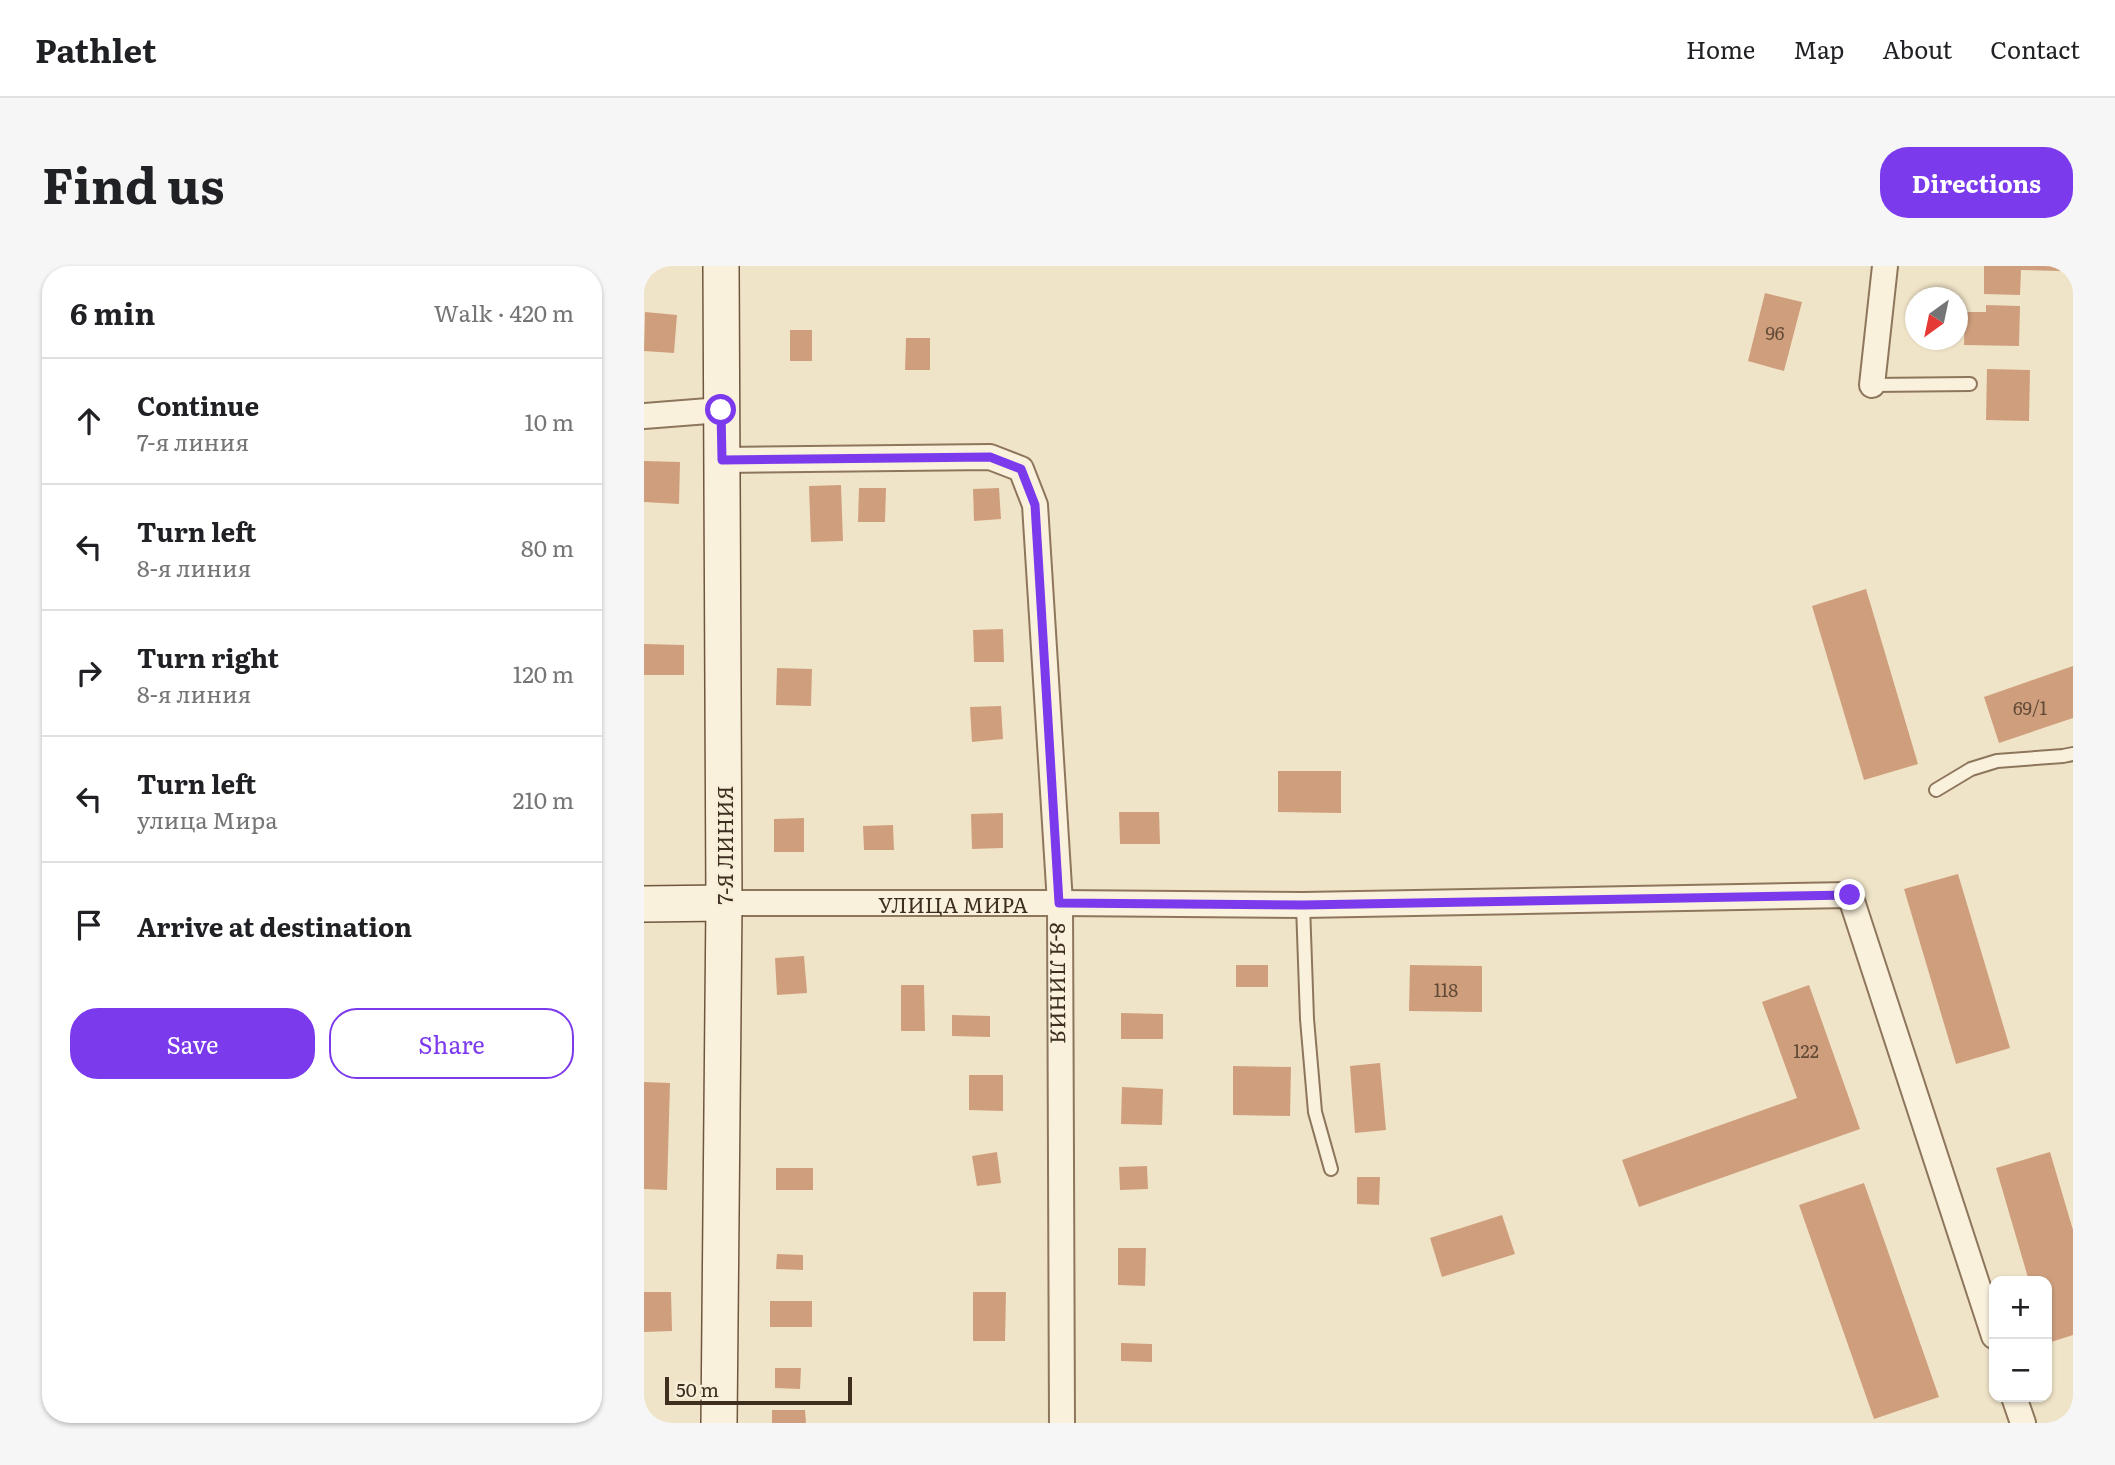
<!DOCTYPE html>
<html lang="en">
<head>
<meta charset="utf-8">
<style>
  :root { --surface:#fff; --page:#f6f6f6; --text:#202124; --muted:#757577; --line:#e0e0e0; --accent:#7c3aed }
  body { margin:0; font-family:Literata,serif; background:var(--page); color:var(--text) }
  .controls { position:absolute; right:21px; bottom:21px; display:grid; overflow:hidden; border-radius:14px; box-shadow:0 2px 5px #0004 }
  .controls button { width:63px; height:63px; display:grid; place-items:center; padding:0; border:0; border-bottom:2px solid var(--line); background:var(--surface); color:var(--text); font:35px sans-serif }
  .compass { position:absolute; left:1261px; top:21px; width:63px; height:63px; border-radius:50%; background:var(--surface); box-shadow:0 2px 5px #0004; rotate:213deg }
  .scale { position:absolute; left:21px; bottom:18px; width:187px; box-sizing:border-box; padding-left:7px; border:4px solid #3d2e20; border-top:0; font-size:19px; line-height:24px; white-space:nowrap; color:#3d2e20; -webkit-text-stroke:5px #f7eed8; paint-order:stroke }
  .stop { position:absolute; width:21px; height:21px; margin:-16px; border:5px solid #7c3aed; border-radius:50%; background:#fff }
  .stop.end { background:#7c3aed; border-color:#fff; box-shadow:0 2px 7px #0008 }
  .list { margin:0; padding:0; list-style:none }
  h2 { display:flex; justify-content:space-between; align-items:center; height:91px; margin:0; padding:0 28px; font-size:30px }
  h2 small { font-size:23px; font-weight:400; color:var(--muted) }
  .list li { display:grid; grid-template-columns:46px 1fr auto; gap:21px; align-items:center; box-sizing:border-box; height:126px; padding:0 28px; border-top:2px solid var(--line) }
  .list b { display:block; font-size:26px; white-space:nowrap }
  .list p { margin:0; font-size:23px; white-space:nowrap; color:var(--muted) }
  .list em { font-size:23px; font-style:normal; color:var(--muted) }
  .actions { display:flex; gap:14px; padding:21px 28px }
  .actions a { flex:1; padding:16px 0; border:2px solid var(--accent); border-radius:28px; text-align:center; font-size:24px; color:var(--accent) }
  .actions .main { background:var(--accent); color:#fff }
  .icon { flex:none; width:38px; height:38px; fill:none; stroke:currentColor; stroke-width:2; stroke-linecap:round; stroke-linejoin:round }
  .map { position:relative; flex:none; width:1429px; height:1157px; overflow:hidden; border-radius:28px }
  header { display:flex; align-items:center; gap:42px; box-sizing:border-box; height:98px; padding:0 35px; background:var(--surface); border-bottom:2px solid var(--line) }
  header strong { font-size:33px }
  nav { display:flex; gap:38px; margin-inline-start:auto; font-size:24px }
  .intro { display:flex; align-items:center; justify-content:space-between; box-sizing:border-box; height:168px; padding:0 42px }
  h1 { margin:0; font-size:49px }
  .button { padding:18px 32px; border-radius:28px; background:var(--accent); color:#fff; font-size:24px; font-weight:700 }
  main { display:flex; gap:42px; padding:0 42px }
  aside { flex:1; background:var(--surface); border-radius:28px; box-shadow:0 2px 5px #0004 }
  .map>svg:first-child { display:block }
</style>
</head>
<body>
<header>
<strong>Pathlet</strong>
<nav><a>Home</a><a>Map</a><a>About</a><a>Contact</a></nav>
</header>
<div class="intro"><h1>Find us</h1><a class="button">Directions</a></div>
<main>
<aside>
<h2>6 min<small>Walk · 420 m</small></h2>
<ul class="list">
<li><svg class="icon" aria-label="ahead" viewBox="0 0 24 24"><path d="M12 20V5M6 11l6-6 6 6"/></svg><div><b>Continue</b><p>7-я линия</p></div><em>10 m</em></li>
<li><svg class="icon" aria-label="left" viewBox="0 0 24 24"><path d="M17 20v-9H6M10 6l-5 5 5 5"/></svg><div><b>Turn left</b><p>8-я линия</p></div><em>80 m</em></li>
<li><svg class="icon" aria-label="right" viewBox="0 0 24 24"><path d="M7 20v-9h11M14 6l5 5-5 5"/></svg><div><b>Turn right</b><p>8-я линия</p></div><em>120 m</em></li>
<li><svg class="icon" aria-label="left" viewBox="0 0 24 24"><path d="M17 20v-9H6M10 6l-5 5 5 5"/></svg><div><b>Turn left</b><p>улица Мира</p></div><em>210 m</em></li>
<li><svg class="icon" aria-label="arrive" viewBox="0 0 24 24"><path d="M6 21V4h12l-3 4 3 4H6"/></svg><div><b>Arrive at destination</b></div></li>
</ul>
<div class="actions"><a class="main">Save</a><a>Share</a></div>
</aside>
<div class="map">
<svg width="1429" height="1157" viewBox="0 0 1429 1157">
  <rect width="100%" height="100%" fill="#f0e4c8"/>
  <g fill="#cf9f7d">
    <path d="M1340,0h76v5l-39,-1 -1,25 -36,-1z"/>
    <path d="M1121,27l37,9 -18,69 -36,-10z"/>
    <path d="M1342,39l34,1 -1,40 -55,-1 1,-33h21z"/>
    <path d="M1,46l32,3 -3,38 -30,-2z"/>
    <rect x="146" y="64" width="22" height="31"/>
    <path d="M262,72h24v32h-25z"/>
    <path d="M1343,103l43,1 -1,51 -43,-1z"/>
    <path d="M0,195l36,1 -1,42 -35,-2z"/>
    <path d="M197,219l2,56 -32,1 -2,-56z"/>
    <path d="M215,222h27l-1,34h-27z"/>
    <path d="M355,222l2,31 -27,2 -1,-32z"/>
    <path d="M1222,323l52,175 -54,16 -52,-174z"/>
    <path d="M359,363l1,33h-30l-1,-32z"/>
    <path d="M0,378l40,1v30h-40z"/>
    <path d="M1429,400v52l-74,25 -15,-46z"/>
    <path d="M133,402l35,1 -1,37 -35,-1z"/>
    <path d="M357,440l2,33 -31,3 -2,-35z"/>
    <path d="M634,505h63v42l-63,-1z"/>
    <path d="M475,546h40l1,32h-40z"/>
    <path d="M359,547v35l-31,1 -1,-35z"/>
    <path d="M160,552v34h-30v-33z"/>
    <path d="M249,559l1,25h-30l-1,-24z"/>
    <path d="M1314,608l52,174 -54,16 -52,-175z"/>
    <path d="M160,690l3,37 -30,2 -2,-37z"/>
    <rect x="592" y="699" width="32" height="22"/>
    <path d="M766,699l72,1v46l-73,-1z"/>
    <path d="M257,719h23l1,46h-24z"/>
    <path d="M1165,719l51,144 -221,78 -17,-47 175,-62 -35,-96z"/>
    <path d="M477,747l42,1v25h-42z"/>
    <path d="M308,749l38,1v21l-38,-1z"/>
    <path d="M736,797l6,67 -31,3 -5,-67z"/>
    <path d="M589,800l58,1 -1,49 -57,-1z"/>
    <path d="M325,809h34v36l-34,-1z"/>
    <path d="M0,816l26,1 -3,107 -23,-1z"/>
    <path d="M478,821l41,2 -1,36 -41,-1z"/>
    <path d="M353,886l4,31 -24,3 -5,-30z"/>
    <path d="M1406,886l23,78v105l-25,8 -1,-62h-18l-33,-113z"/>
    <path d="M503,900l1,23 -28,1 -1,-23z"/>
    <rect x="132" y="902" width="37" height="22"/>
    <path d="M713,911h23l-1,28 -22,-1z"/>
    <path d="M1220,917l75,214 -65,22 -75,-214z"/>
    <path d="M858,949l13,39 -73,23 -12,-39z"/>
    <path d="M474,982h28l-1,38 -27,-1z"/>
    <path d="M133,988l26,1v15l-27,-1z"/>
    <path d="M0,1026h27l1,39 -28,1z"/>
    <path d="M329,1026h33l-1,49h-32z"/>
    <rect x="126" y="1035" width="42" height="26"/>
    <path d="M477,1077l31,1v18l-31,-1z"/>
    <path d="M131,1102h26l-1,21 -25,-1z"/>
    <path d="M128,1144h33l1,13h-34z"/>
  </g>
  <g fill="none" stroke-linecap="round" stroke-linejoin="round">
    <defs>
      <g id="lane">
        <path d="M1228,119l98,-1"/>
        <path d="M1292,524l35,-21 26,-8 66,-5 10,-2"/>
        <path d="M659,639l4,114 8,93 16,57"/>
      </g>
      <g id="street">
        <path d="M1228,119l13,-119"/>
        <path d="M0,150l77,-6"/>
        <path id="s1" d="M78,194l268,-3 31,12 14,36 25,398 2,520"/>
        <path id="s2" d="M80,637h336l243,2 547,-10 144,441"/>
        <path d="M1370,1131l9,26"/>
      </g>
      <g id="secondary">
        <path d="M0,638l80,-1"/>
        <path d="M75,1157l5,-520 -3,-637"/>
      </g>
    </defs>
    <use href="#lane" stroke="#8d765c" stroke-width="16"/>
    <use href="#street" stroke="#8d765c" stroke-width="28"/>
    <use href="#secondary" stroke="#6f573f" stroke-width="38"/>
    <use href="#lane" stroke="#faf1dc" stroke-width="12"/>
    <use href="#street" stroke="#faf1dc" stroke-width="24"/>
    <use href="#secondary" stroke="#faf1dc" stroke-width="35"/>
  </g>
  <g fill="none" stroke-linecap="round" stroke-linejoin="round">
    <path stroke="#7c3aed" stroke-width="9" d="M77,144l1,50 268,-3 31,12 14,36 24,398 244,2 547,-10"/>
  </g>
  <g text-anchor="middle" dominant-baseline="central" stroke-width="5" stroke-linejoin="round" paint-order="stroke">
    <g font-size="18" fill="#624a37">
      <text x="1131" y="66">96</text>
      <text x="1386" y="441">69/1</text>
      <text x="802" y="723">118</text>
      <text x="1162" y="784">122</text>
    </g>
    <g font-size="21" fill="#3d2e20" stroke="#f7eed8">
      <text transform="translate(79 579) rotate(-90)">7-Я ЛИНИЯ</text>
      <text stroke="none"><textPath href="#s2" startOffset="229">УЛИЦА МИРА</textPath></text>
      <text stroke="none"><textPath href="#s1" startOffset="819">8-Я ЛИНИЯ</textPath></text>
    </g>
  </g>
</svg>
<div class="controls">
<button>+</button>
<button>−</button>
</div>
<svg class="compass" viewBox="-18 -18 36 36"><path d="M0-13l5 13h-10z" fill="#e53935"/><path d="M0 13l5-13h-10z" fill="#757577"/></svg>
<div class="scale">50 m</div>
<div class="stop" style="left:77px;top:144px"></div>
<div class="stop end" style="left:1206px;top:629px"></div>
</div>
</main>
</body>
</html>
